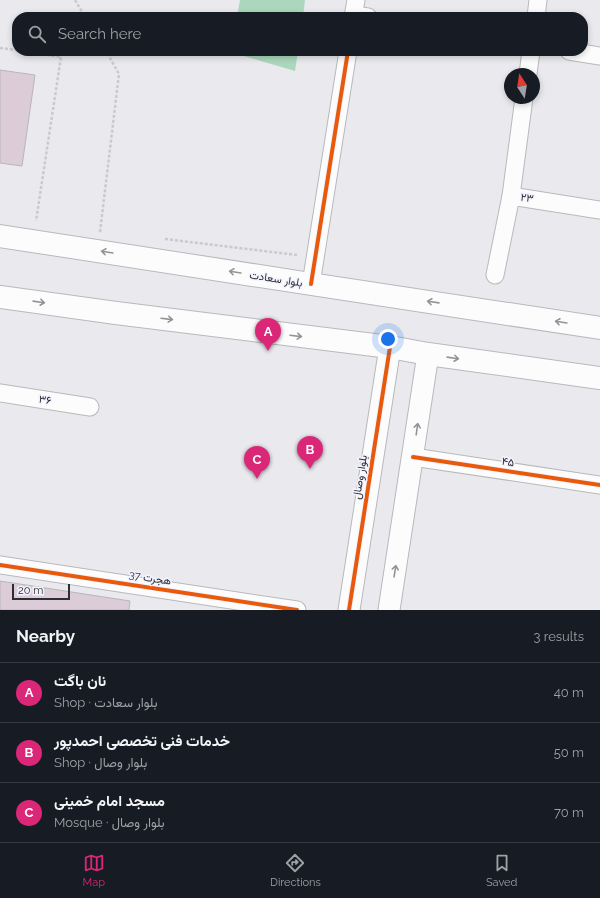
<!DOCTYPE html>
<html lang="en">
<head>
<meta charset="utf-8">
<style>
  :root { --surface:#171b24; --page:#242831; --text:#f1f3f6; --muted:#9ea1a6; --line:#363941; --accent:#db2777 }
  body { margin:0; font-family:Raleway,Vazirmatn,sans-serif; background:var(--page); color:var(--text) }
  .compass { position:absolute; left:504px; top:68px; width:36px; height:36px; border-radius:50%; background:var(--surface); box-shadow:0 2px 6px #0003; rotate:348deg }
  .scale { position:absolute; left:12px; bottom:10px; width:58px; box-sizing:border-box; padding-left:4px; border:2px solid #2d2d32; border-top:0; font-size:11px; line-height:14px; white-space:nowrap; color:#2d2d32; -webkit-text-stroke:3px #f3f3ff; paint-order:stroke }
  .you { position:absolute; left:388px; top:339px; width:14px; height:14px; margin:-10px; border:3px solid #fff; border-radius:50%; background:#1a73e8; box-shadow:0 0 0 6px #1a73e833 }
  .badge { display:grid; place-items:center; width:26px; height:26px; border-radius:50%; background:var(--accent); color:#fff; font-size:13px; font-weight:700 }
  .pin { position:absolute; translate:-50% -33px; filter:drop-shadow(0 1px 2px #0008) }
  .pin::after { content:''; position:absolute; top:21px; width:14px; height:12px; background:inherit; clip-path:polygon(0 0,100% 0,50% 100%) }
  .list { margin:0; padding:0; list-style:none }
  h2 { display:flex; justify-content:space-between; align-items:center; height:52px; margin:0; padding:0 16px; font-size:17px }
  h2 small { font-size:13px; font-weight:400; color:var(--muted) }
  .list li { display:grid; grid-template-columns:26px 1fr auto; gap:12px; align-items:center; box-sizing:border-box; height:60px; padding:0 16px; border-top:1px solid var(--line) }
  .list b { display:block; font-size:15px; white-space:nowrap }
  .list p { margin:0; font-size:13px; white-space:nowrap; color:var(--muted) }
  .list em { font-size:13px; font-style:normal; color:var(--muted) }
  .icon { flex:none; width:22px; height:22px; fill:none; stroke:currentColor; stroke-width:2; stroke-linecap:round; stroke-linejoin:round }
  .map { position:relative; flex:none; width:600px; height:610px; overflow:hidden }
  .search { position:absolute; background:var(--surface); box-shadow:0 2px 6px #0003; left:12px; right:12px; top:12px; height:44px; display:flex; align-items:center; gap:10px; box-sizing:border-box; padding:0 14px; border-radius:16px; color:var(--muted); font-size:15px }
  .sheet { height:232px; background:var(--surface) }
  nav { display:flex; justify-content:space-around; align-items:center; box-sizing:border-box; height:56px; border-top:1px solid var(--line); background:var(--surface); font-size:11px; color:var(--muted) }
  nav a { display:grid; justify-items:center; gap:2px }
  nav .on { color:var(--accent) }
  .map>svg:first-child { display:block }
</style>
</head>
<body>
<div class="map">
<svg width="600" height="610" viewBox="0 0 600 610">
  <rect width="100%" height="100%" fill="#e9e9ee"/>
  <g fill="#abd8bc">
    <path d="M240,0h65l-2,17h-66z"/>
    <path d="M231,51h67l-3,20 -65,-19z"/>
  </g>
  <g fill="#dcccd7" stroke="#b8b6b9">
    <path d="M0,70l35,5 -13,91 -22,-3z"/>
    <path d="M0,581l130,20 -1,9h-129z"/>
  </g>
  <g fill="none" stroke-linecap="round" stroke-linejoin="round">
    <defs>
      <g id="minor">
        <path d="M354,15l14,2"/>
        <path d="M353,17l3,-17"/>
        <path d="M536,17l2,-17"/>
        <path d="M569,51l31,5"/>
        <path d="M528,74l3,-23"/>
        <path d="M511,196l13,-98"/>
        <path d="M495,275l16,-79 89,14"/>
        <path d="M311,284l37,-233"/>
        <path d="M0,393l90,14"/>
        <path d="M413,457l187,28"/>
        <path d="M0,565l297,45"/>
      </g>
      <g id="tertiary">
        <path d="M349,610l41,-263"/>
        <path d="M389,610l39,-256"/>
      </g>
      <g id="secondary">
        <path d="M0,236l311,48 289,44"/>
        <path d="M0,297l116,16 274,34 38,7 172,24"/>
      </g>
    </defs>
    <use href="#minor" stroke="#b9b9bd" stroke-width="19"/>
    <use href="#tertiary" stroke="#b9b9bd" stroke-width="23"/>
    <use href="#secondary" stroke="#b9b9bd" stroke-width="24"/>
    <g stroke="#cacacb" stroke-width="2.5" stroke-dasharray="3 2" stroke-linecap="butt">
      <path d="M75,0l10,17"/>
      <path d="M0,48l17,2"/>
      <path d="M22,51l39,6 -25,164"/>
      <path d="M100,232l19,-158 -13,-23"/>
      <path d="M165,239l132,16"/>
    </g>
    <use href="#minor" stroke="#fcfcfc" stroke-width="17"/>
    <use href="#tertiary" stroke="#fcfcfc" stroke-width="21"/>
    <use href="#secondary" stroke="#fcfcfc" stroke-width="22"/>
    <defs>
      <g id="cycleway">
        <path d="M311,284l37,-233"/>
        <path d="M413,457l187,28"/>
        <path d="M0,565l297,45"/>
        <path d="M349,610l41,-263"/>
      </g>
    </defs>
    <use href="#cycleway" stroke="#f3f3ff" stroke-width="6"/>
    <use href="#cycleway" stroke="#e8590c" stroke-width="4"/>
  </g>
  <defs><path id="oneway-shaft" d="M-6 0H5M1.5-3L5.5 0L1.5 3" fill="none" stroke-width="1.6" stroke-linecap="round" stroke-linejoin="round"/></defs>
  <g stroke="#949497">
    <use href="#oneway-shaft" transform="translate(107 252) rotate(-171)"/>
    <use href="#oneway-shaft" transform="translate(235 272) rotate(-171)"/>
    <use href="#oneway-shaft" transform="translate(39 302) rotate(8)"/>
    <use href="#oneway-shaft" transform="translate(433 302) rotate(-172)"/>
    <use href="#oneway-shaft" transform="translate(167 319) rotate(7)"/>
    <use href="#oneway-shaft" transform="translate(561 322) rotate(-171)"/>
    <use href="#oneway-shaft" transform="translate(296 336) rotate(7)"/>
    <use href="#oneway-shaft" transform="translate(453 358) rotate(8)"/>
    <use href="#oneway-shaft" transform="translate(417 429) rotate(-82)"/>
    <use href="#oneway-shaft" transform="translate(395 571) rotate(-81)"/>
  </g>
  <g text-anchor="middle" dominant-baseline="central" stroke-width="3" stroke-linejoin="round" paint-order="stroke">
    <g font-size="11" fill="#2d2d32" stroke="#f3f3ff">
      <text transform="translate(527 198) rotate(9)">۲۳</text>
      <text transform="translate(276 279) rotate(9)">بلوار سعادت</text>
      <text transform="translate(45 400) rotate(9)">۳۶</text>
      <text transform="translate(508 462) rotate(9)">۴۵</text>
      <text transform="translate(360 477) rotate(-81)">بلوار وصال</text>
      <text transform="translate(150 578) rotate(9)">هجرت 37</text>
    </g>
  </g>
</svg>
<svg class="compass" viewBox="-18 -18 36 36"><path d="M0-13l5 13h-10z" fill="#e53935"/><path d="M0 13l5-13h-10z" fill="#9ea1a6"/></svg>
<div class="scale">20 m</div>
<div class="you"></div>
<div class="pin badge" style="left:268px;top:351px">A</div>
<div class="pin badge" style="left:310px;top:469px">B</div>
<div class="pin badge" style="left:257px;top:479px">C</div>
<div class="search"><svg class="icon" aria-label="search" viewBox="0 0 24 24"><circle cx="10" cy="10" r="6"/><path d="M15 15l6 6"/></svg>Search here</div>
</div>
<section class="sheet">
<h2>Nearby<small>3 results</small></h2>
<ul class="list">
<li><span class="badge">A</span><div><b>نان باگت</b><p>Shop · بلوار سعادت</p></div><em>40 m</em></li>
<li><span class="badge">B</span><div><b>خدمات فنی تخصصی احمدپور</b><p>Shop · بلوار وصال</p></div><em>50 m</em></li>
<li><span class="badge">C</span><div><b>مسجد امام خمینی</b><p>Mosque · بلوار وصال</p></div><em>70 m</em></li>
</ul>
</section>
<nav>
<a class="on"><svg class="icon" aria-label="map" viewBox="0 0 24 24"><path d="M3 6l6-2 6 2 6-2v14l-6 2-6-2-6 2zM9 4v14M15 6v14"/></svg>Map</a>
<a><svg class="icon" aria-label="directions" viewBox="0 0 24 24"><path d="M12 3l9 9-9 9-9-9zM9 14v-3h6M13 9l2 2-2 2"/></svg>Directions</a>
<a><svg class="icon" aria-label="saved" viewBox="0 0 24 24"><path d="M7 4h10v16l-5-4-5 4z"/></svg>Saved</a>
</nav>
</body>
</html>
